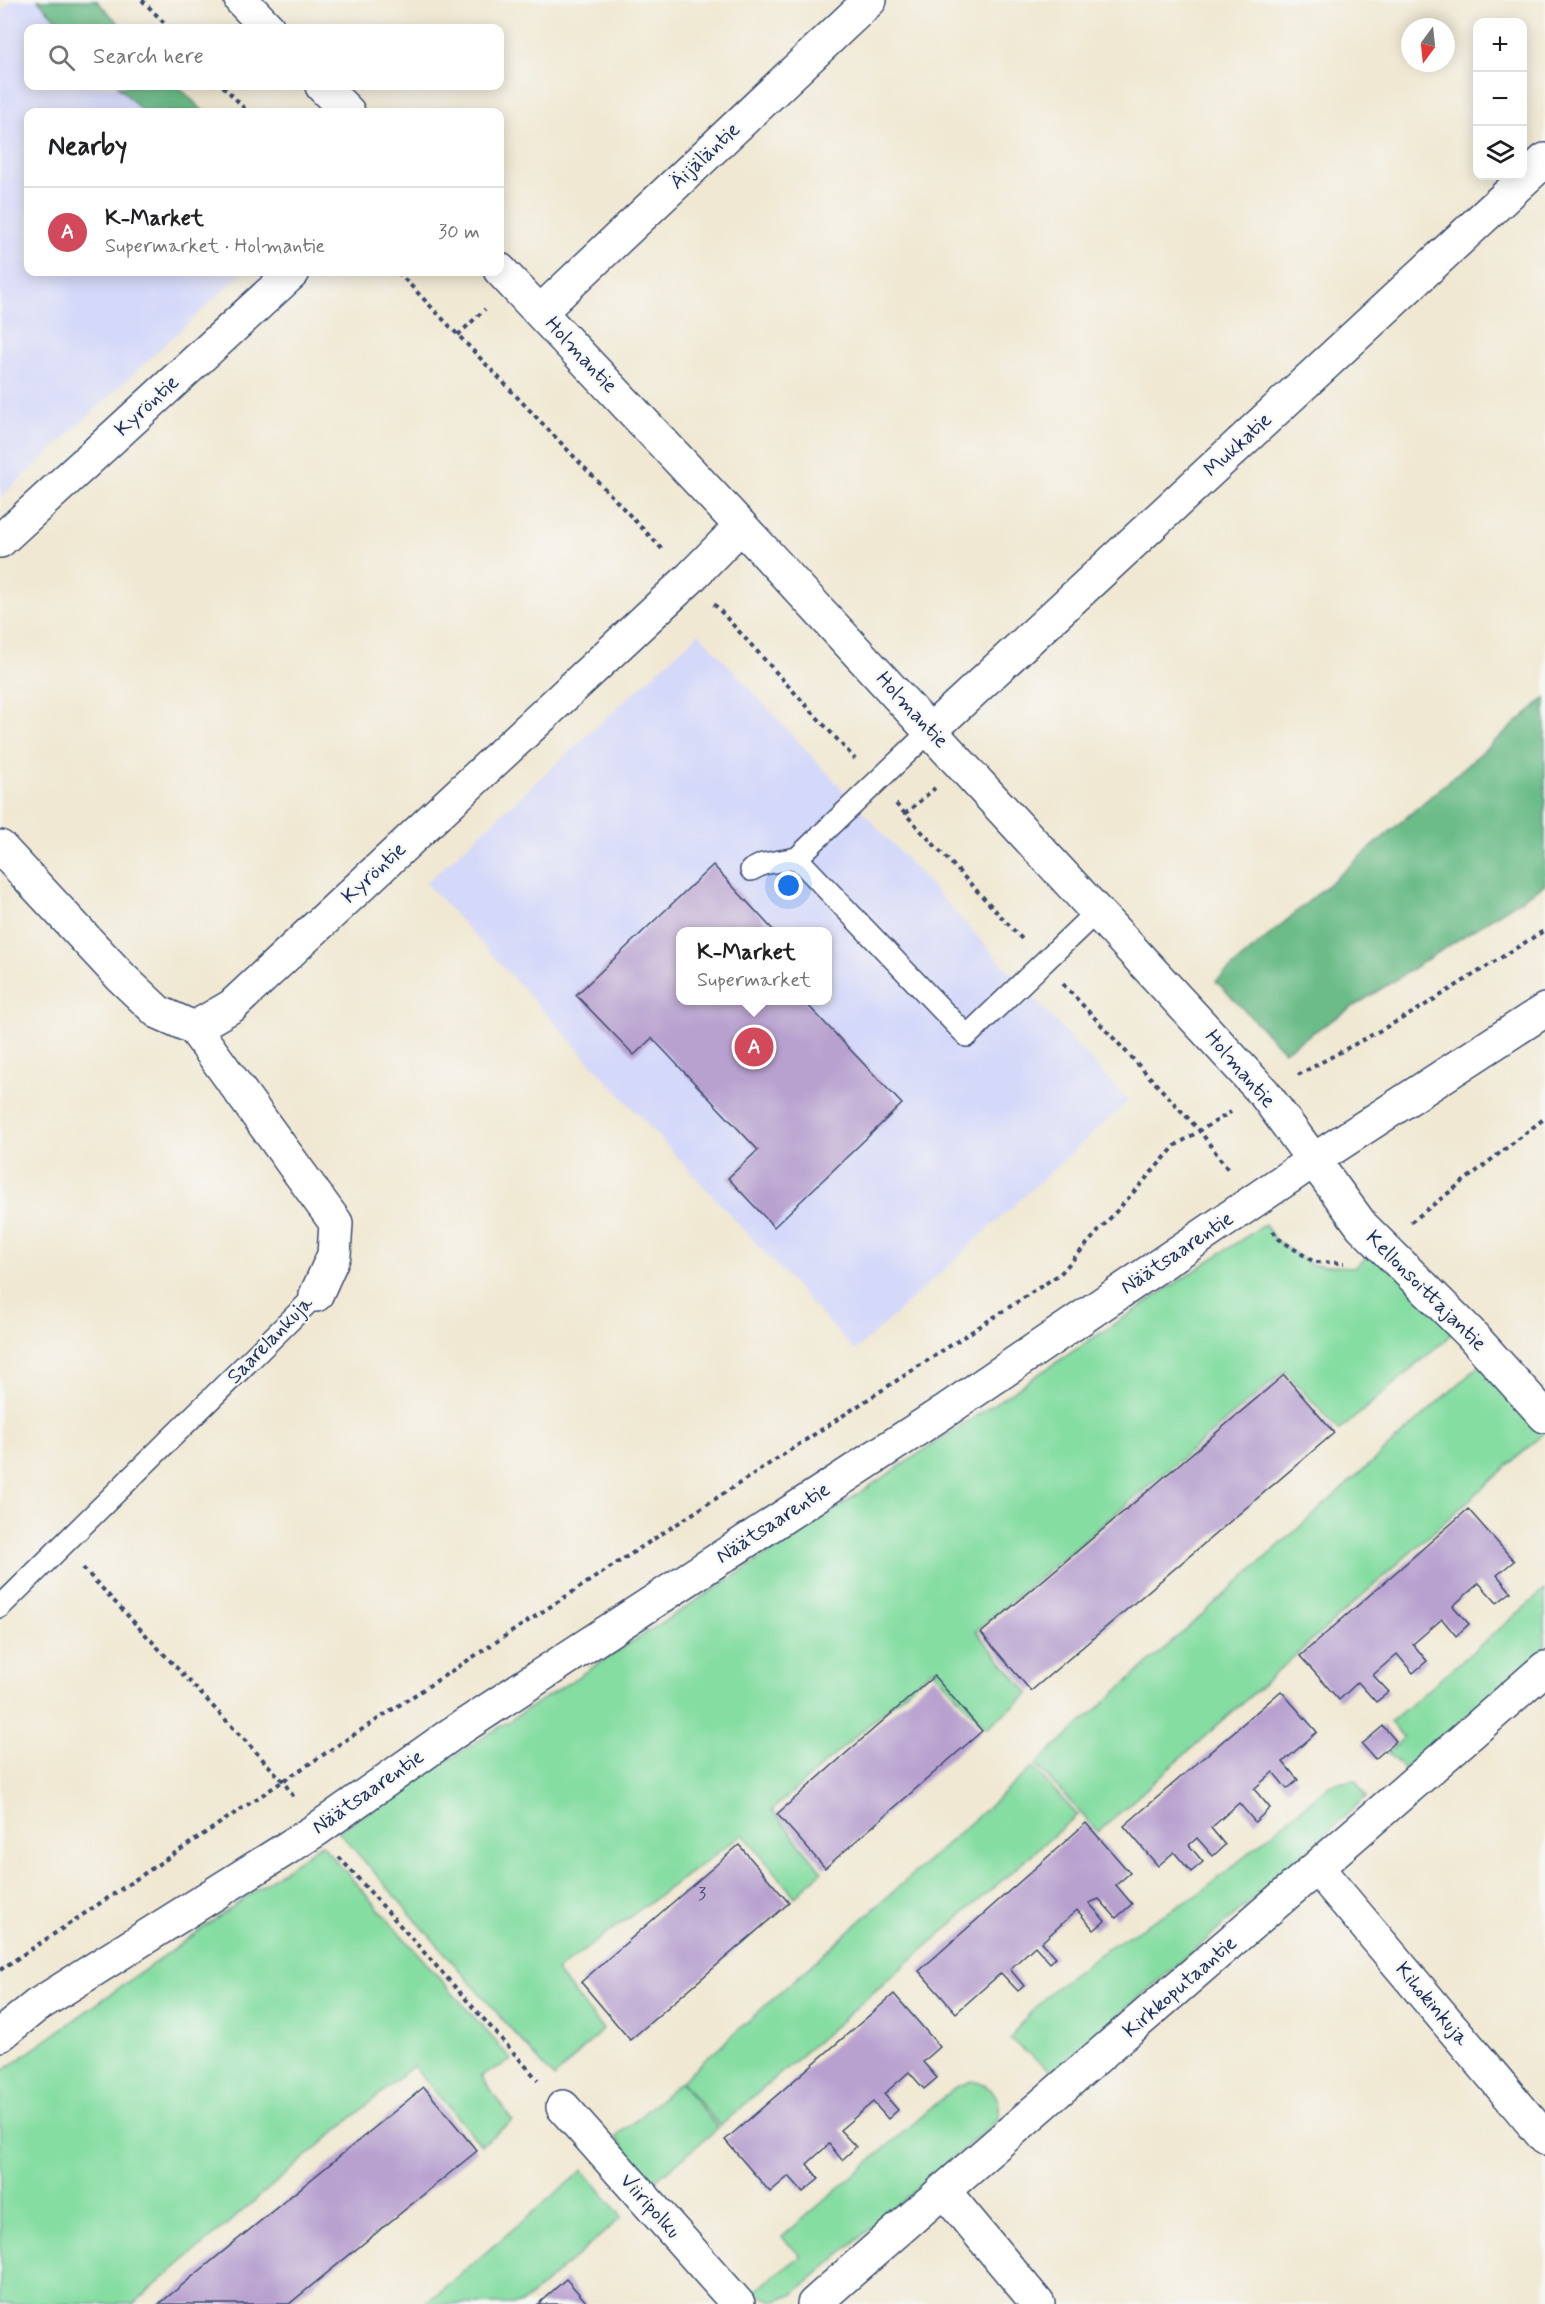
<!DOCTYPE html>
<html lang="en">
<head>
<meta charset="utf-8">
<style>
  :root { --surface:#fff; --page:#f6f6f6; --text:#202124; --muted:#757577; --line:#e0e0e0; --accent:#d1495b }
  body { margin:0; font-family:Mynerve,sans-serif; background:var(--page); color:var(--text) }
  .controls { position:absolute; right:18px; top:18px; display:grid; overflow:hidden; border-radius:12px; box-shadow:0 3px 15px #0003 }
  .controls button { width:54px; height:54px; display:grid; place-items:center; padding:0; border:0; border-bottom:2px solid var(--line); background:var(--surface); color:var(--text); font:30px sans-serif }
  .compass { position:absolute; left:1401px; top:18px; width:54px; height:54px; border-radius:50%; background:var(--surface); box-shadow:0 3px 15px #0003; rotate:195deg }
  .you { position:absolute; left:789px; top:886px; width:21px; height:21px; margin:-15px; border:4px solid #fff; border-radius:50%; background:#1a73e8; box-shadow:0 0 0 9px #1a73e833 }
  .badge { display:grid; place-items:center; width:39px; height:39px; border-radius:50%; background:var(--accent); color:#fff; font-size:20px; font-weight:700 }
  .pin { position:absolute; translate:-50% -50%; border:3px solid #fff; box-shadow:0 2px 6px #0006 }
  .popup { position:absolute; left:676px; top:927px; width:156px; height:78px; box-sizing:border-box; display:grid; place-content:center; border-radius:12px; background:var(--surface); filter:drop-shadow(0 2px 4px #0005); font-size:20px; white-space:nowrap; color:var(--muted) }
  .popup b { font-size:22px; color:var(--text) }
  .popup::after { content:''; position:absolute; left:50%; top:100%; margin-left:-12px; border:12px solid transparent; border-top-color:var(--surface) }
  .list { margin:0; padding:0; list-style:none }
  h2 { display:flex; justify-content:space-between; align-items:center; height:78px; margin:0; padding:0 24px; font-size:26px }
  h2 small { font-size:20px; font-weight:400; color:var(--muted) }
  .list li { display:grid; grid-template-columns:39px 1fr auto; gap:18px; align-items:center; box-sizing:border-box; height:90px; padding:0 24px; border-top:2px solid var(--line) }
  .list b { display:block; font-size:22px; white-space:nowrap }
  .list p { margin:0; font-size:20px; white-space:nowrap; color:var(--muted) }
  .list em { font-size:20px; font-style:normal; color:var(--muted) }
  .icon { flex:none; width:33px; height:33px; fill:none; stroke:currentColor; stroke-width:2; stroke-linecap:round; stroke-linejoin:round }
  .map { position:relative; flex:none; width:1545px; height:2304px; overflow:hidden }
  .search { position:absolute; background:var(--surface); box-shadow:0 3px 15px #0003; left:24px; top:24px; width:480px; height:66px; display:flex; align-items:center; gap:15px; box-sizing:border-box; padding:0 21px; border-radius:12px; color:var(--muted); font-size:22px }
  .panel { position:absolute; background:var(--surface); box-shadow:0 3px 15px #0003; left:24px; top:108px; width:480px; height:168px; border-radius:12px }
  .map>svg:first-child { display:block }
</style>
</head>
<body>
<div class="map">
<svg width="1545" height="2304" viewBox="0 0 1545 2304">
  <rect width="100%" height="100%" fill="#f6f6f2"/>
  <filter id="ink" filterUnits="userSpaceOnUse"><feTurbulence type="fractalNoise" baseFrequency=".0167" numOctaves="2"/><feDisplacementMap in="SourceGraphic" scale="12" xChannelSelector="R" yChannelSelector="G"/><feConvolveMatrix kernelMatrix="1 2 1 2 8 2 1 2 1" color-interpolation-filters="sRGB"/></filter>
  <filter id="wash" filterUnits="userSpaceOnUse"><feTurbulence type="fractalNoise" baseFrequency=".008" numOctaves="4" result="noise"/><feDisplacementMap in="SourceGraphic" scale="24" xChannelSelector="R" yChannelSelector="G"/><feGaussianBlur stdDeviation="1.35" result="paint"/><feColorMatrix in="noise" values="0 0 0 0 0 0 0 0 0 0 0 0 0 0 0 0 0 1.4 0 .05"/><feComposite in="paint" operator="in"/></filter>
  <g filter="url(#wash)">
    <rect width="100%" height="100%" fill="#f0e8d2"/>
    <g fill="#d4d8f9" fill-rule="evenodd">
      <path d="M13,0h25l26,28h-36v58h90l25,26h-115v160h215l-243,226v-486z"/>
      <path d="M699,633l429,468 -273,250 -429,-468zM680,932h148v68h-148z"/>
    </g>
    <g fill="#85dda2" stroke="#508680" stroke-width="1.5">
      <path d="M1265,1224l9,15 38,26 42,2 25,-19 79,81 -119,102 -54,-60 -309,260 53,63 -43,34 -54,-59 -160,141 50,61 -27,26 -52,-63 -187,137 47,58 -49,49 -216,-247 395,-254z"/>
      <path d="M1482,1363l62,70 -446,399 -62,-68z"/>
      <path d="M1545,1590v59l-141,121 -16,-18 16,-14 -14,-16z"/>
      <path d="M1033,1767l44,48 -357,311 -39,-45z"/>
      <path d="M1355,1780l11,17 -90,83 -224,192 -42,-33 11,-16 30,-32 55,-42 96,-57 129,-108z"/>
      <path d="M321,1844l191,216 -31,16 31,45 -31,24 -68,-79 -280,238h-133v-231z"/>
      <path d="M972,2081c21,4 31,18 26,39l-206,175 -19,6 -20,-9 48,-36 -19,-19 174,-150z"/>
      <path d="M680,2082l38,46 -64,54 -38,-45z"/>
      <path d="M583,2170l39,47 -101,87h-96z"/>
    </g>
    <g fill="#6cbc88" stroke="#447673" stroke-width="1.5">
      <path d="M38,0h58l27,28h-59z"/>
      <path d="M118,86h60l26,26h-61z"/>
      <path d="M1545,698v186l-261,167 -68,-70z"/>
    </g>
    <g id="blocks">
      <g fill="#b8a1cf">
        <path d="M713,865l62,67h-95v68h123l99,104 -128,123 -46,-49 30,-28 -106,-112 -18,17 -58,-60z"/>
        <path d="M1284,1375l50,58 -303,258 -50,-58z"/>
        <path d="M1468,1509l46,52 -17,14 14,17 -14,11 -18,-20 -26,23 16,18 -13,12 -14,-17 -29,25 14,17 -14,12 -16,-19 -24,21 16,17 -13,10 -18,-20 -19,18 -39,-44z"/>
        <path d="M934,1676l48,55 -157,137 -48,-54z"/>
        <path d="M1281,1691l36,41 -34,30 15,18 -11,9 -14,-17 -19,17 16,19 -15,14 -16,-19 -28,25 14,17 -12,11 -16,-18 -8,7 14,17 -12,10 -17,-20 -16,14 -34,-40z"/>
        <path d="M1383,1726l13,15 -21,18 -13,-15z"/>
        <path d="M1086,1823l44,50 -14,12 16,19 -16,14 -17,-19 -10,4 16,18 -11,9 -17,-20 -35,32 14,15 -6,6 -15,-17 -25,23 14,17 -6,5 -17,-18 -45,40 -37,-42z"/>
        <path d="M739,1845l50,58 -159,137 -49,-58z"/>
        <path d="M894,1994l46,53 -17,15 14,16 -13,11 -15,-17 -25,22 14,16 -10,9 -15,-17 -33,28 16,17 -14,13 -13,-16 -22,20 12,15 -16,13 -14,-16 -19,16 -45,-52z"/>
        <path d="M424,2087l53,64 -188,153h-130z"/>
        <path d="M566,2279l22,25h-50z"/>
      </g>
    </g>
  </g>
  <g filter="url(#ink)">
    <use href="#blocks" fill-opacity="0" stroke="#3b4b6f" stroke-width="1.5"/>
    <g fill="none" stroke-linecap="round" stroke-linejoin="round">
      <defs>
        <g id="lane">
          <path d="M931,730l-134,128 170,178 130,-125"/>
          <path d="M751,870l12,-6 34,-6"/>
          <path d="M0,1607l316,-312"/>
        </g>
        <g id="street">
          <path d="M241,0l27,28"/>
          <path d="M322,86l26,26"/>
          <path d="M500,270l241,256 523,567 98,133 107,106 76,84"/>
          <path d="M540,312l330,-312"/>
          <path d="M0,541l293,-269"/>
          <path d="M931,730l614,-570"/>
          <path d="M0,847l122,131 36,34 36,16 38,-22 458,-428 51,-52"/>
          <path d="M194,1028l142,195 -2,32 -18,40"/>
          <path d="M1318,1869l227,269"/>
          <path d="M563,2107l175,197"/>
          <path d="M943,2190l95,114"/>
          <path d="M814,2304c242,-214 489,-422 731,-636"/>
        </g>
        <path id="secondary" d="M0,2035l36,-29 280,-176 137,-97 489,-320 372,-253 231,-150"/>
      </defs>
      <use href="#lane" stroke="#3b4b6f" stroke-width="24"/>
      <use href="#street" stroke="#3b4b6f" stroke-width="36"/>
      <use href="#secondary" stroke="#3b4b6f" stroke-width="36"/>
      <g stroke="#3b4b6f" stroke-width="4" stroke-dasharray="4.5 4.5" stroke-linecap="butt">
        <path d="M142,0l27,28"/>
        <path d="M223,86l25,26"/>
        <path d="M398,272l266,279"/>
        <path d="M458,335l27,-26"/>
        <path d="M714,604l141,155"/>
        <path d="M896,804l126,135"/>
        <path d="M905,814l30,-26"/>
        <path d="M1063,984l137,147 29,40"/>
        <path d="M1298,1075l116,-63 131,-82"/>
        <path d="M1411,1222l134,-104"/>
        <path d="M1273,1231l6,8 35,23 30,1"/>
        <path d="M83,1568l200,213 12,18"/>
        <path d="M339,1857l199,223"/>
        <path d="M0,1970l283,-189 777,-507 116,-129 55,-33"/>
      </g>
      <use href="#lane" stroke="#fff" stroke-width="21"/>
      <use href="#street" stroke="#fff" stroke-width="33"/>
      <use href="#secondary" stroke="#fff" stroke-width="33"/>
    </g>
  </g>
  <g text-anchor="middle" dominant-baseline="central" stroke-width="4.5" stroke-linejoin="round" paint-order="stroke">
    <g font-size="18" fill="#424c7a">
      <text x="702" y="1894">3</text>
    </g>
    <g font-size="21" fill="#1b2f5e" stroke="#f6f6f2">
      <text transform="translate(705 156) rotate(-43)">Äijäläntie</text>
      <text transform="translate(581 355) rotate(47)">Holmantie</text>
      <text transform="translate(147 406) rotate(-43)">Kyröntie</text>
      <text transform="translate(1238 445) rotate(-43)">Mukkatie</text>
      <text transform="translate(912 710) rotate(47)">Holmantie</text>
      <text transform="translate(374 873) rotate(-43)">Kyröntie</text>
      <text transform="translate(1240 1069) rotate(49)">Holmantie</text>
      <text transform="translate(1177 1253) rotate(-34)">Näätsaarentie</text>
      <text transform="translate(1426 1291) rotate(45)">Kellonsoittajantie</text>
      <text transform="translate(270 1340) rotate(-46)">Saarelankuja</text>
      <text transform="translate(773 1523) rotate(-33)">Näätsaarentie</text>
      <text transform="translate(368 1792) rotate(-35)">Näätsaarentie</text>
      <text transform="translate(1180 1987) rotate(-41)">Kirkkoputaantie</text>
      <text transform="translate(1432 2004) rotate(50)">Kihokinkuja</text>
      <text transform="translate(650 2206) rotate(48)">Viiripolku</text>
    </g>
  </g>
</svg>
<div class="controls">
<button>+</button>
<button>−</button>
<button><svg class="icon" aria-label="layers" viewBox="0 0 24 24"><path d="M12 4l9 5-9 5-9-5zM3 14l9 5 9-5"/></svg></button>
</div>
<svg class="compass" viewBox="-18 -18 36 36"><path d="M0-13l5 13h-10z" fill="#e53935"/><path d="M0 13l5-13h-10z" fill="#757577"/></svg>
<div class="you"></div>
<div class="pin badge" style="left:754px;top:1047px">A</div>
<div class="popup"><b>K-Market</b>Supermarket</div>
<div class="search"><svg class="icon" aria-label="search" viewBox="0 0 24 24"><circle cx="10" cy="10" r="6"/><path d="M15 15l6 6"/></svg>Search here</div>
<section class="panel">
<h2>Nearby<small></small></h2>
<ul class="list">
<li><span class="badge">A</span><div><b>K-Market</b><p>Supermarket · Holmantie</p></div><em>30 m</em></li>
</ul>
</section>
</div>
</body>
</html>
